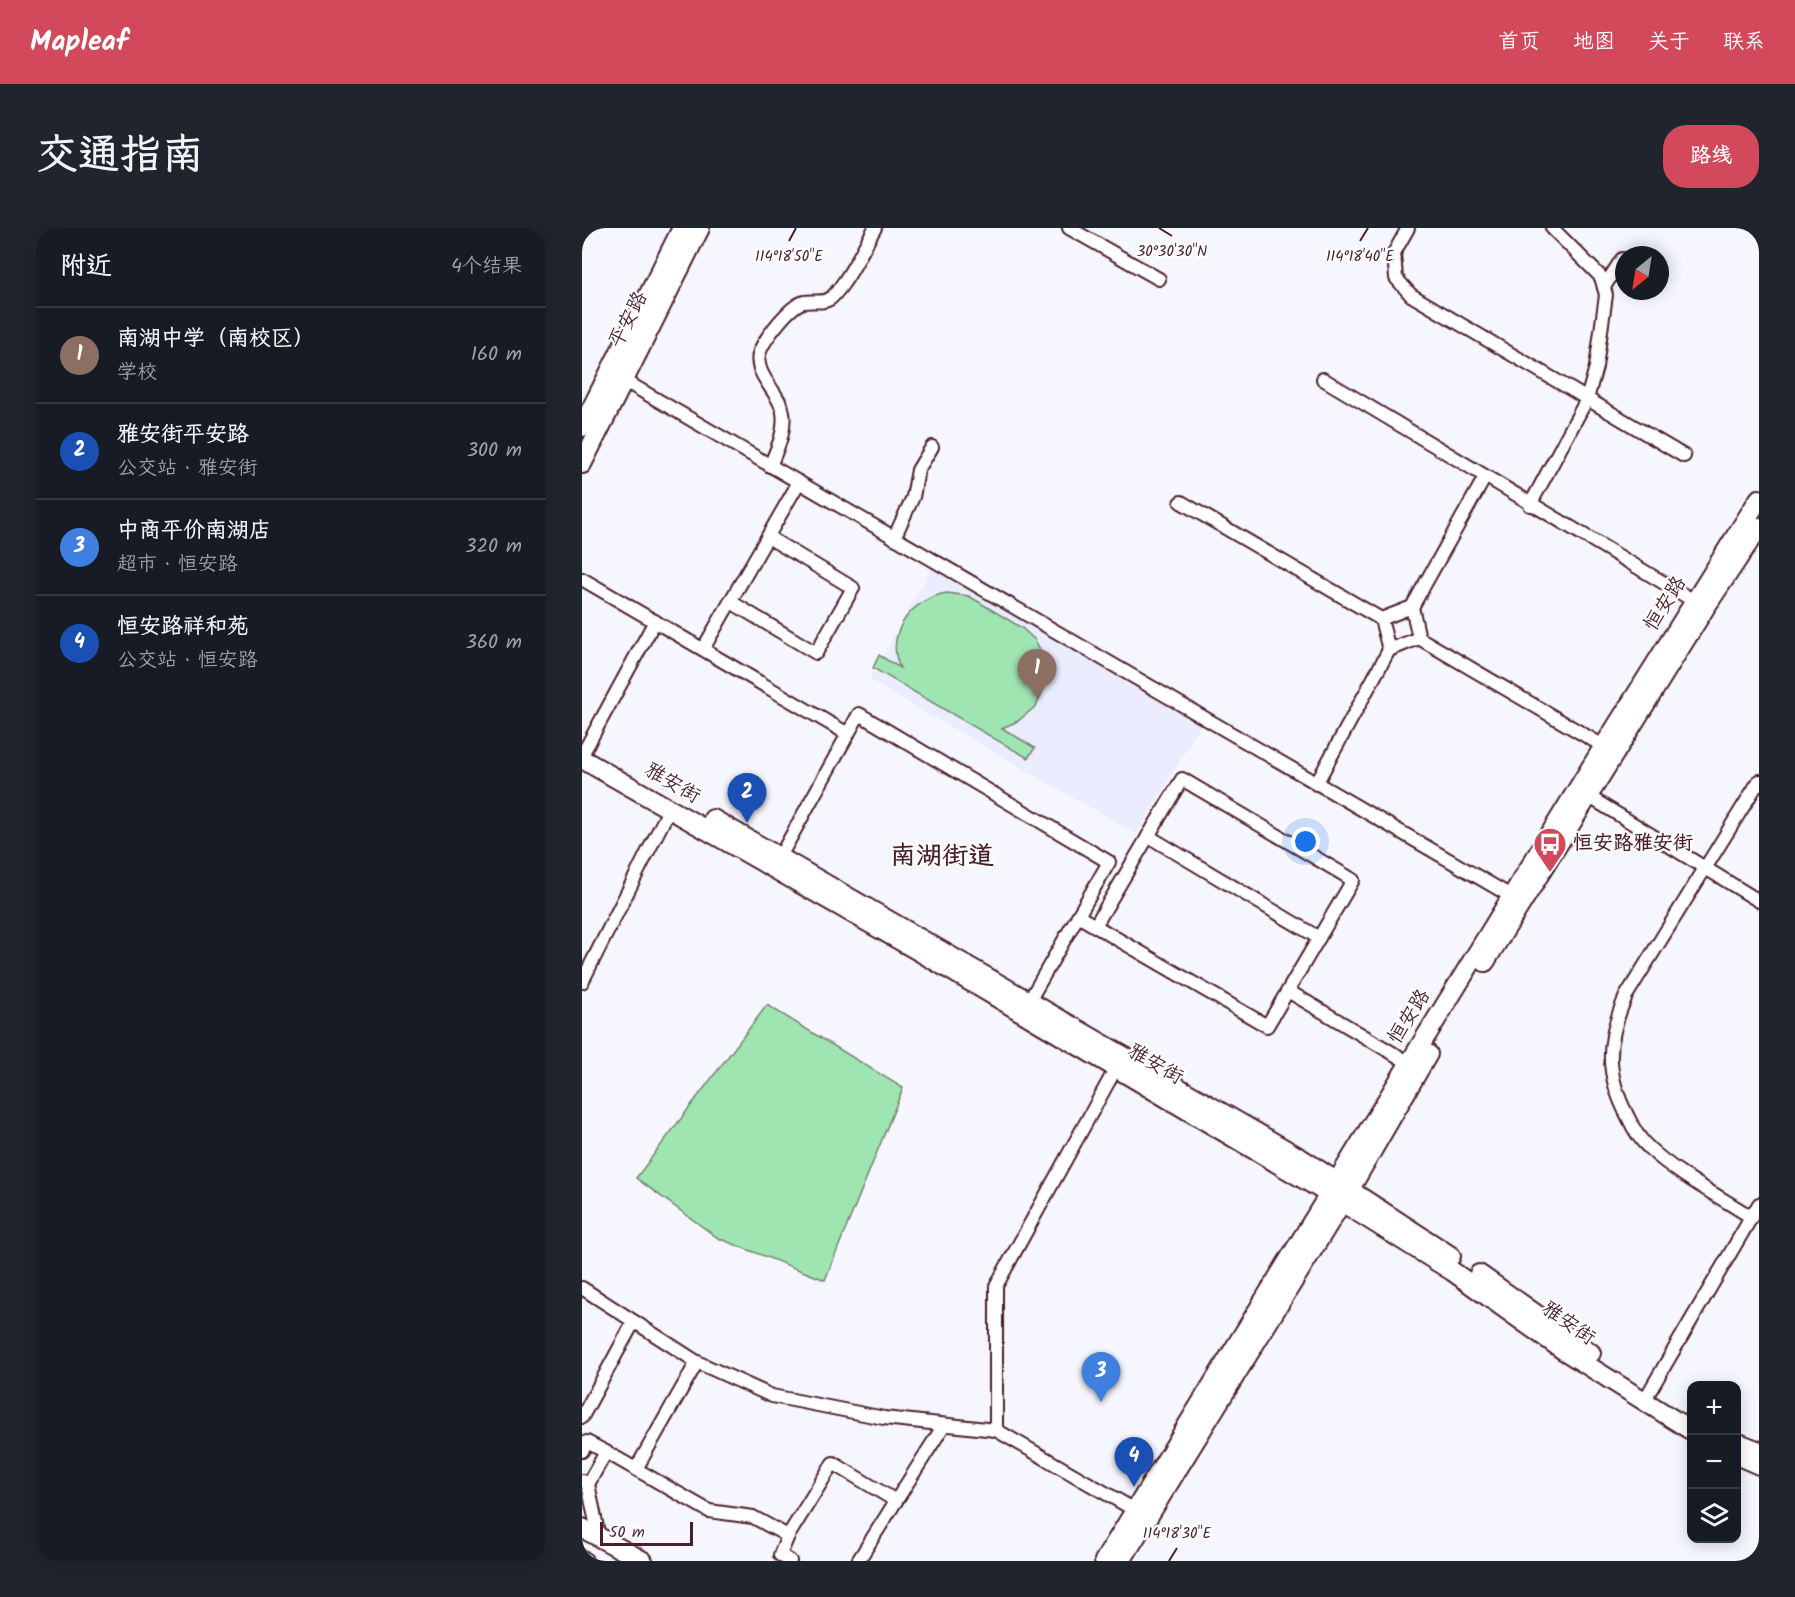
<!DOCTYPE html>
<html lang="zh">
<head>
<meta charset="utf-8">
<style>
  :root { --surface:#171b24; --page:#20242c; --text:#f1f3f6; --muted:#9ea1a6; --line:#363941; --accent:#d1495b }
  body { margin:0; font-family:Kalam,"LXGW WenKai TC",sans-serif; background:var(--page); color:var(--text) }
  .controls { position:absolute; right:18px; bottom:18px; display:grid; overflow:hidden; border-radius:12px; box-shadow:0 3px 15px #0003 }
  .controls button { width:54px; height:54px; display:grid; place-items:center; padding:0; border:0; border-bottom:2px solid var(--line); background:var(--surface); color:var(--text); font:30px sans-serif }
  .compass { position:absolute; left:1033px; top:18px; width:54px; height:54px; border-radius:50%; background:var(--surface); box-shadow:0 3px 15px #0003; rotate:210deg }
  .scale { position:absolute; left:18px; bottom:15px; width:93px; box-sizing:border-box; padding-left:6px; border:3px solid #4a1f2b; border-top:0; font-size:16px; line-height:21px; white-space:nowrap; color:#4a1f2b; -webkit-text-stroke:4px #fff; paint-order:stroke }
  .you { position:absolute; left:724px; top:614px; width:21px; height:21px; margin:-15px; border:4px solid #fff; border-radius:50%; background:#1a73e8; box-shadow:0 0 0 9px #1a73e833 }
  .badge { display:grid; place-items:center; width:39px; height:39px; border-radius:50%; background:var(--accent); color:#fff; font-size:20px; font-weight:700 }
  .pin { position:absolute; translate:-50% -50px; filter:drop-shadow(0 2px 3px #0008) }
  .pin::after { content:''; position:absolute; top:32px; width:21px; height:18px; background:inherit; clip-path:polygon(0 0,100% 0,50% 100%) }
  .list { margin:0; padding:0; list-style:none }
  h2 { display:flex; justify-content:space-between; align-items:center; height:78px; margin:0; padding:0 24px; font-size:26px }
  h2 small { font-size:20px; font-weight:400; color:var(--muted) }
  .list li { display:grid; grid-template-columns:39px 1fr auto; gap:18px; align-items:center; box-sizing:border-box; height:96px; padding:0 24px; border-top:2px solid var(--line) }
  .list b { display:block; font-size:22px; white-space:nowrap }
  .list p { margin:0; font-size:20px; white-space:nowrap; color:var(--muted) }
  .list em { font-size:20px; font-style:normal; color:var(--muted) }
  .icon { flex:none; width:33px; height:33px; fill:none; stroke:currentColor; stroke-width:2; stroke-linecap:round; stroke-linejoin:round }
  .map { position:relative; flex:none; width:1177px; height:1333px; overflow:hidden; border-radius:24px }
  header { display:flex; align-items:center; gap:36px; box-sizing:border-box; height:84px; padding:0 30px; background:var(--accent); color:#fff }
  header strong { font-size:28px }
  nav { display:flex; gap:33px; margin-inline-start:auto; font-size:21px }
  .intro { display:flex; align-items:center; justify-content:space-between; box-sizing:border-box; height:144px; padding:0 36px }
  h1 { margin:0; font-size:42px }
  .button { padding:15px 27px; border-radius:24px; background:var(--accent); color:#fff; font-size:21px; font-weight:700 }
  main { display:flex; gap:36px; padding:0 36px }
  aside { flex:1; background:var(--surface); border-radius:24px; box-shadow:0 3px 15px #0003 }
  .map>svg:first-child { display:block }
</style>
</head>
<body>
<header>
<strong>Mapleaf</strong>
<nav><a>首页</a><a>地图</a><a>关于</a><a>联系</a></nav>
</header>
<div class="intro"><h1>交通指南</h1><a class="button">路线</a></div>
<main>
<aside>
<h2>附近<small>4个结果</small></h2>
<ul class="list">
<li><span class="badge" style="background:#8d6e63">1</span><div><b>南湖中学（南校区）</b><p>学校</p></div><em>160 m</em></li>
<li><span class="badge" style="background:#1a4fb4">2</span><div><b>雅安街平安路</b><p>公交站 · 雅安街</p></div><em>300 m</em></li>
<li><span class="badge" style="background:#3f7fe0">3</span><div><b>中商平价南湖店</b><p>超市 · 恒安路</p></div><em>320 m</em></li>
<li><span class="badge" style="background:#1a4fb4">4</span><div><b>恒安路祥和苑</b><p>公交站 · 恒安路</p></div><em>360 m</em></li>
</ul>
</aside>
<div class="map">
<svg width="1177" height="1333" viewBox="0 0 1177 1333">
  <rect width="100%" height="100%" fill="#f6f6fe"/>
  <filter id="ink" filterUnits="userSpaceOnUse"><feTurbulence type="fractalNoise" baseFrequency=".0167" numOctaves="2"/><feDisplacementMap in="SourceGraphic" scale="12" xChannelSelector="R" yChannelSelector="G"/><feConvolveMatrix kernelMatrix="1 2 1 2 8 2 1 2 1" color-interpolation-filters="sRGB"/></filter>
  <g filter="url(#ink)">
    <path fill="#ebecfd" d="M353,334l269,157 -67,115 -268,-154z"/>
    <g fill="#9ee5b2" stroke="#74826e" stroke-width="1.5">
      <path d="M365,365l22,3 53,32 13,12 9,17 2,27 -10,22 -18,15 -16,7 33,20 -7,10 -155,-90 6,-13 21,13c-16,-34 12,-70 47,-75z"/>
      <path d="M185,777l136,83 -78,192 -107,-42 -82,-60z"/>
    </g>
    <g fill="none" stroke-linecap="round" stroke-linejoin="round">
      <defs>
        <g id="street">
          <path d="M487,0l90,51"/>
          <path d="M826,0l-14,25 2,25 15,17 273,161"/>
          <path d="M1022,59l18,-28"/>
          <path d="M36,149l898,522"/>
          <path d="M741,151l376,225"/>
          <path d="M188,238c7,-17 16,-35 13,-54 -3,-19 -29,-37 -24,-58 4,-14 31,-49 45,-52 11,-2 22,3 30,-7 17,-19 28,-45 41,-67"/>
          <path d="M599,274l200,117 8,31"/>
          <path d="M948,277l57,-106 9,-32 10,-72 -5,-18 -49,-49"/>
          <path d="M312,310l19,-41 5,-27 14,-23"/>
          <path d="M0,351l266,155"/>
          <path d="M149,374l85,51 37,-65 -85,-51"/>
          <path d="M830,379l7,31 191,112"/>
          <path d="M799,391l31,-12 73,-130"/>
          <path d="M121,421l96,-167"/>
          <path d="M0,527l73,-134"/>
          <path d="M734,556l73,-134 30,-12"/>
          <path d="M1001,565l176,108"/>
          <path d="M566,608l171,102"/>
          <path d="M195,634l82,-148 250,148 -84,146"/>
          <path d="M496,688l17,10 172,100 86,-146 -171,-101 -87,147"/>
          <path d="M0,754l88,-174"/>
          <path d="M706,763l128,76"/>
          <path d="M1169,989c-34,-22 -73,-42 -102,-69 -9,-8 -16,-20 -21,-31 -23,-43 -22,-76 -2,-121l133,-215"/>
          <path d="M0,1060l115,74 75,34 112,22 112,12 144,83"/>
          <path d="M1062,1173l115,-197"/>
          <path d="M0,1189l51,-94"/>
          <path d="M414,1202v-144l120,-218"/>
          <path d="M0,1223l5,-9 19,10 -18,32"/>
          <path d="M24,1224l103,59 44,6 35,19 -8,19 10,6"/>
          <path d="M54,1241l61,-107"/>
          <path d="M0,1253l6,3 11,53"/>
          <path d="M206,1308l45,-73 63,38"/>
          <path d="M276,1333l86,-136"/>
        </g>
        <g id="secondary">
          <path d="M0,199l100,-199"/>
          <path d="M0,236l118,-236"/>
          <path d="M0,531l338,193 409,242 123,77 111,79 129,81"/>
          <path d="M131,591l589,340 149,97"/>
          <path d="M903,734l220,-354 54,-81"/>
          <path d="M897,1046l112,79"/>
          <path d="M1154,1214l23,9"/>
          <path d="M1154,1227l23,10"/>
          <path d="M0,1300l61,33"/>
          <path d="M0,1332l1,1"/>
          <path d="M522,1333l500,-815 155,-247"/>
          <path d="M539,1333l229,-372 78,-135"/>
        </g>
      </defs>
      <use href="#street" stroke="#4a1f2b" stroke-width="16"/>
      <use href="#secondary" stroke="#4a1f2b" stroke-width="22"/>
      <use href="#street" stroke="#fff" stroke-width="12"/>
      <use href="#secondary" stroke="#fff" stroke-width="18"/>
    </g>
  </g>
  <path fill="none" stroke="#4a1f2b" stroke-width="2" d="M577,0l13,8M207,13l7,-13M778,13l8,-13M587,1333l8,-13"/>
  <defs>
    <symbol id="bus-pin" viewBox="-11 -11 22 30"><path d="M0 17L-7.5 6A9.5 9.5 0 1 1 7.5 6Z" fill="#d1495b" stroke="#fff"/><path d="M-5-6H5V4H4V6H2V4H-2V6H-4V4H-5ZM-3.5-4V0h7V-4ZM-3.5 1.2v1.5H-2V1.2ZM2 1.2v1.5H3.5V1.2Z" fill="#fff"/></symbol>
  </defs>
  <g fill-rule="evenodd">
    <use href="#bus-pin" x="949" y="597" width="38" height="52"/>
  </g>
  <g text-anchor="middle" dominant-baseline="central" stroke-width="4.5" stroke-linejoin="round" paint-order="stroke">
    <g font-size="20" fill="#4a1f2b" stroke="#fff">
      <text transform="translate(47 92) rotate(-63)">平安路</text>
      <text transform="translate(1084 376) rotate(-58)">恒安路</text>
      <text transform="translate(90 556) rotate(30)">雅安街</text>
      <text transform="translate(828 789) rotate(-58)">恒安路</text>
      <text transform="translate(573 837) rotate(30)">雅安街</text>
      <text transform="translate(986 1096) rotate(35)">雅安街</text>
    </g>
    <g font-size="20" font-weight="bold" fill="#4a1f2b" stroke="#fff" text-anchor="start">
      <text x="991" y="616">恒安路雅安街</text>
    </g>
    <g font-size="26" font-weight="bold" fill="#4a1f2b" stroke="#fff">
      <text x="360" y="629">南湖街道</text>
    </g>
  </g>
  <g font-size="15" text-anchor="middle" fill="#4a1f2b" stroke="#fff" stroke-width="4.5" stroke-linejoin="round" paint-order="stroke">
    <text x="590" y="28">30°30'30"N</text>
    <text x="207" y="33">114°18'50"E</text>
    <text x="778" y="33">114°18'40"E</text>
    <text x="595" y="1310">114°18'30"E</text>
  </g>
</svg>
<div class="controls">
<button>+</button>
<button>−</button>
<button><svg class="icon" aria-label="layers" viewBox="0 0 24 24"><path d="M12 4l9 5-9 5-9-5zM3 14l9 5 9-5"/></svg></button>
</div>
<svg class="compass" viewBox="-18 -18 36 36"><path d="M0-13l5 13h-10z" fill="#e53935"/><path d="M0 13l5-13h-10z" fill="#9ea1a6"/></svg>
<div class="scale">50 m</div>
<div class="you"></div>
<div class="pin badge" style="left:455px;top:471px;background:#8d6e63">1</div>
<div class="pin badge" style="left:165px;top:595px;background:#1a4fb4">2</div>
<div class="pin badge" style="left:519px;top:1174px;background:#3f7fe0">3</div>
<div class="pin badge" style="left:552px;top:1259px;background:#1a4fb4">4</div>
</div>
</main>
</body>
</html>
